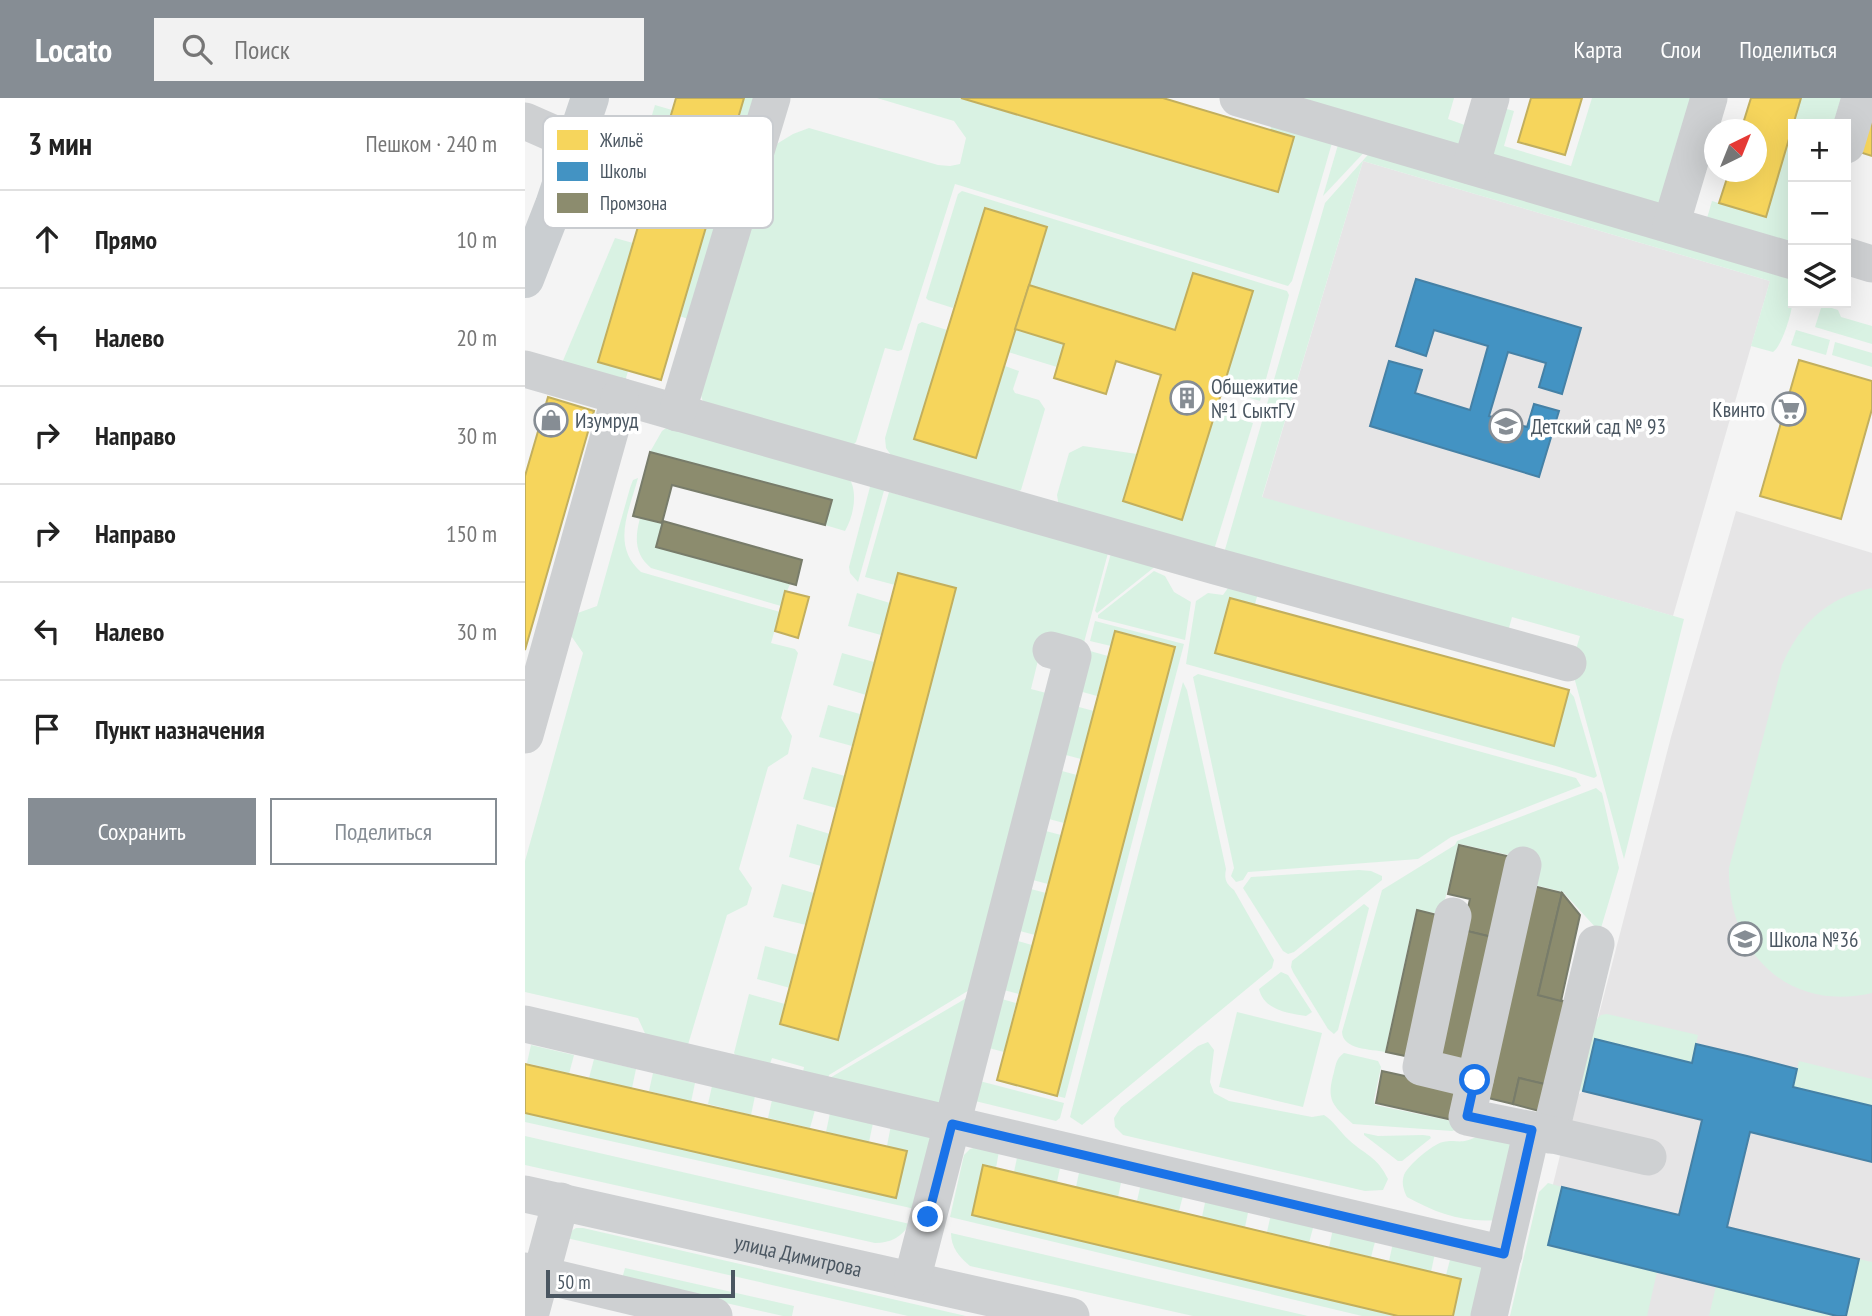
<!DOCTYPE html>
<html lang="ru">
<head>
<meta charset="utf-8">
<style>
  :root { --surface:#fff; --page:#f2f2f2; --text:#222; --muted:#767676; --line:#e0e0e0; --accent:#868d94 }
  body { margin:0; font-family:"PT Sans Narrow",sans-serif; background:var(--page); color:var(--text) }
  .controls { position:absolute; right:21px; top:21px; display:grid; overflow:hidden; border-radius:0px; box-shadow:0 7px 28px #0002 }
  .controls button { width:63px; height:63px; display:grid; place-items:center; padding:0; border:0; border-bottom:2px solid var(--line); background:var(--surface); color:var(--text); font:35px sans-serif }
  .compass { position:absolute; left:1179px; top:21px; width:63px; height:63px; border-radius:50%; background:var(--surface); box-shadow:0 7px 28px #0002; rotate:43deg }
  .scale { position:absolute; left:21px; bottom:18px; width:189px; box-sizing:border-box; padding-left:7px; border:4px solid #4a5661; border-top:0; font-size:19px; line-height:24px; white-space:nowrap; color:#4a5661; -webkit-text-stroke:5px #fff; paint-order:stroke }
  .stop { position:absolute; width:21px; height:21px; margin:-16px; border:5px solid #1a73e8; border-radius:50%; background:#fff }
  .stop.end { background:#1a73e8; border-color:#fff; box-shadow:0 2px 7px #0008 }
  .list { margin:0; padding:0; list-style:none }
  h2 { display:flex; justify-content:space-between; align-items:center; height:91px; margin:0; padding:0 28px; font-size:30px }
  h2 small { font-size:23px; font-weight:400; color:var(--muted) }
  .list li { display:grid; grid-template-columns:46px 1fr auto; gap:21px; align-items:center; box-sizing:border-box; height:98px; padding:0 28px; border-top:2px solid var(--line) }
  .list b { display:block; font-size:26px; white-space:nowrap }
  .list em { font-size:23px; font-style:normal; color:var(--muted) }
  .actions { display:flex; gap:14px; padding:21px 28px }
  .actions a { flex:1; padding:16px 0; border:2px solid var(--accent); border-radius:0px; text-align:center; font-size:24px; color:var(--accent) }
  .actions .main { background:var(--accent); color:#fff }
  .icon { flex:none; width:38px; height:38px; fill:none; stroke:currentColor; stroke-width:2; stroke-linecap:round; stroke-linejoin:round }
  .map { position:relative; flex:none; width:1347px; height:1218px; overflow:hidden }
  header { display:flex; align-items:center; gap:42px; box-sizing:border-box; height:98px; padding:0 35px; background:var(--accent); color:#fff }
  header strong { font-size:33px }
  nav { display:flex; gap:38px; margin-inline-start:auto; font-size:24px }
  .search { width:490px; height:63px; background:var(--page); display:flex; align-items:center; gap:18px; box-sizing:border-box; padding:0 24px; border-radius:0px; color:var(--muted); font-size:26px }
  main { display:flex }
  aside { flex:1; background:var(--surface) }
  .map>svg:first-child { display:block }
</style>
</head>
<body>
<header>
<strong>Locato</strong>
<div class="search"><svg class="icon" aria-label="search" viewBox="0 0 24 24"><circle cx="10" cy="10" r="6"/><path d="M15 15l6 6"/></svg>Поиск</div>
<nav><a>Карта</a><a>Слои</a><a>Поделиться</a></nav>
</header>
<main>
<aside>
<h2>3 мин<small>Пешком · 240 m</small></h2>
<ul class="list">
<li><svg class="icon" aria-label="ahead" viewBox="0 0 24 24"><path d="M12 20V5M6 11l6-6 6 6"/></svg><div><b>Прямо</b></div><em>10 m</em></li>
<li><svg class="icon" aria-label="left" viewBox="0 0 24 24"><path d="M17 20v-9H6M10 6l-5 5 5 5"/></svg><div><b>Налево</b></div><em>20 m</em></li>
<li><svg class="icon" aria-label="right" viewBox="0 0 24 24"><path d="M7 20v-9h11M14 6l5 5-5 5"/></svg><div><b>Направо</b></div><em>30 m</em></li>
<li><svg class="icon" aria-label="right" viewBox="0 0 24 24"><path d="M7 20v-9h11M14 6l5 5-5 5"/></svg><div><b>Направо</b></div><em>150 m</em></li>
<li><svg class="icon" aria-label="left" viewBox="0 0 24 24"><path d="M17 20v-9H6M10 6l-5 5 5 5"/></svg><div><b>Налево</b></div><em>30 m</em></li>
<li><svg class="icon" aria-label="arrive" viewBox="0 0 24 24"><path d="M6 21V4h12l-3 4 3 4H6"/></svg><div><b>Пункт назначения</b></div></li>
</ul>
<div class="actions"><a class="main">Сохранить</a><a>Поделиться</a></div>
</aside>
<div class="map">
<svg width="1347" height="1218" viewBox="0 0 1347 1218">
  <rect width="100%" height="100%" fill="#f4f4f4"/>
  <g fill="#e6e5e6">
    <path d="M838,63l407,120 -97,335 -411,-118z"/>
    <path d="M1211,413l136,42v763h-351l53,-218 9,-7 14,-69 74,-285z"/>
  </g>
  <g fill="#d9f2e3">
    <path d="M219,0h22l-68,224 -19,-6z"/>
    <path d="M352,0h82l319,94 16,-55 -24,-7 3,-11 61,17 -42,145 -4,5 -333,-102 -53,166 -4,1 -13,-3 -29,94 -5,5 -143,-39 -6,-9 -2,-9 75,-245 18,-11 16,-6 129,37 12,1 10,-2 6,-26 -12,-17z"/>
    <path d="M760,0h169l-6,21 25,9 -6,22z"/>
    <path d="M1067,0h99l-33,115 -178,-53 16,-54 18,5 -10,35 67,20z"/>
    <path d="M1276,0h48l-8,26h-48z"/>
    <path d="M130,7l17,5 -26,89 -17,-6z"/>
    <path d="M1268,26v126l-88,-25 7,-24 53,16z"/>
    <path d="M815,40l30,8 -47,50z"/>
    <path d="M849,50l413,127c3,5 6,10 6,16 2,14 -10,54 -20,61l-22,-6 19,-65 -407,-120 -101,336 422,122 -60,240 -53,-193 9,-30 -68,-19 -6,22 -282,-86 101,-350z"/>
    <path d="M437,93l325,100 2,4 -29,106 -37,-11 29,-99 -59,-18 -18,56 -146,-44 18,-58 -62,-20 -32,101 -25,-8 -2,-2 32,-104z"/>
    <path d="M90,140l18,5 -35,118 30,10 -4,14 -62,-22z"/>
    <path d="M1297,207l16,5 3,7 31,9v18l-57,-17z"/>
    <path d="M397,224l25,8 -33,109 62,19 29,-92 14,5 -6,18 2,4 24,7 6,9 -24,81 -4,2 -124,-34 -7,-10 -1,-10 33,-114z"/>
    <path d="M490,231l49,15 -7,23 -49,-15z"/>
    <path d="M1271,232l34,10 -4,15 -35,-10z"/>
    <path d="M1310,244l37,11v14l-40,-12z"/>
    <path d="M691,314l37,11 -40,130 -154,-46 -2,-12 12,-42 14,-7 54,8 -14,47 59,18z"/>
    <path d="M148,325l174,52c12,15 7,40 -2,56l-20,-6 7,-25 -182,-48 12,-21z"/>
    <path d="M113,380c-9,33 -27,68 3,94l139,40 -9,31 24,6 3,4 -17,65 11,18 -4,18 -20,13 -29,102 13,19 -5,17 -20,10 -40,133 -39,-8 -10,-22 -113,-26v-131l58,-208 -18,-26 10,-13 22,-8 33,-118 3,-8z"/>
    <path d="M346,385l14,4 -27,95 -8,-9 -1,-6z"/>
    <path d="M364,394l219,61 -25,93 -39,-10 -13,53 19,5 -79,295 -142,86 -1,4 142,-83 -31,111 -137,-30 2,-10 -32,-9 -4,12 -31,-13 -3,-4 15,-59 36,10 -5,21 58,15 118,-451 -58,-16 -3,12 -30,-8z"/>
    <path d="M115,420l22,5 -6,24 134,37 -9,22 -130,-38c-17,-14 -16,-31 -11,-50z"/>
    <path d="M586,455l46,12 -60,48 -2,-2z"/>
    <path d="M629,473l11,5 9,16 17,10 -6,38 -87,-22v-3z"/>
    <path d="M703,490l30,5 -3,11 -25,-6 -15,55 338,93 16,-55 5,6 23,79 -3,2 -38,-12 -370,-102 10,-63 12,-8 15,2z"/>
    <path d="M1347,490v405c-85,20 -145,-42 -143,-125l53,-203c18,-42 45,-67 90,-77z"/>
    <path d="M332,495l33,10 -9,32 -33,-9z"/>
    <path d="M570,523l89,23 -119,454 -8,-2 118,-449 -60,-16 -4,15 -21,-5z"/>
    <path d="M565,553l18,5 -11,40 -18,-5z"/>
    <path d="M317,555l32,9 -8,33 -33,-10z"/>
    <path d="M673,576l378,104 5,8 -130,51 -33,22 -170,13 -5,8 -7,2 -5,-6 3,-8 -41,-191z"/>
    <path d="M658,584l4,8 39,179c-2,10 0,15 8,21l40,70 -2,8 -190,157 -12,-8z"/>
    <path d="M303,607l32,9 -8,32 -33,-9z"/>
    <path d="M550,608l19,5 -13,48 -19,-5z"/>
    <path d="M287,669l33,9 -9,32 -33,-9z"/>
    <path d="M533,672l19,5 -13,48 -19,-5z"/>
    <path d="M1071,690l6,5 17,75 -18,60 -4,1 -34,-37 -32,-8 -9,-26 -62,-14 -19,70 -25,-4 -31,142c-14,-3 -42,-2 -43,-20l40,-142 73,-45 2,-4z"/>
    <path d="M272,726l33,10 -9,32 -32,-9z"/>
    <path d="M517,732l19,5 -13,49 -19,-5z"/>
    <path d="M834,772l12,1 11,5v4l-88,72 -6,2 -5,-3 -40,-63 8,-11z"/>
    <path d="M257,786l32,9 -8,32 -33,-8z"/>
    <path d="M502,790l19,5 -11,42 -19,-5z"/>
    <path d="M839,806l5,4 -31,122 -4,4 -6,-5 -35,-57 -2,-5 1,-6z"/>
    <path d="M489,842l18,5 -13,49 -19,-5z"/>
    <path d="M240,848l33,9 -8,33 -33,-9z"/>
    <path d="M756,874l7,3 24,37 -6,4c-19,-3 -42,-6 -47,-27z"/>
    <path d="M473,900l18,5 -12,49 -19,-5z"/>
    <path d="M712,914l85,21 -19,74 -84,-20z"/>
    <path d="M1082,916l91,21 -6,28 -96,-24 -13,52 -6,-1 18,-69 6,-6z"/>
    <path d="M683,944l6,8 -4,32 4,11 15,8 83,16 12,-2c11,7 16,17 25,25 16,15 28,16 39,39l-5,11 -18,1 -242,-56 -8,-8 -1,-9 7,-11 77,-61z"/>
    <path d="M6,947l43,10 -5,19 -42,-11z"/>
    <path d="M819,955l34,8 3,6 -7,33 1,5 86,18 -3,6 -6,2 -99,-7c-21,-19 -27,-24 -19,-52 2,-9 3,-14 10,-19z"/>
    <path d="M69,961l42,10 -4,19 -43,-10z"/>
    <path d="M1274,963l73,18v27l-79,-19z"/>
    <path d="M128,975l42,10 -4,19 -42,-11z"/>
    <path d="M443,980l96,25 -4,15 -4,3 -89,-22z"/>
    <path d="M187,988l43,10 -4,19 -43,-11z"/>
    <path d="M247,1002l43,10 -5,18 -42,-10z"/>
    <path d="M0,1015l371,85 11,-47 -20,-5 4,-21 42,10 -18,74 -390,-87z"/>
    <path d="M305,1015l43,10 -4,19 -43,-10z"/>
    <path d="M839,1035l14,3 45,-1 7,1 1,2 -29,23h-4l-34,-26z"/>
    <path d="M0,1038l385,88c-9,13 -19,19 -35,19l-350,-78z"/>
    <path d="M951,1039l46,7 -25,76c-34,3 -61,-7 -90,-23 -3,-6 -6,-14 -3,-22 4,-10 29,-31 39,-33 15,-3 16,3 33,-5z"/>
    <path d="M455,1048l19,5 -3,17 -13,-2 -11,49 426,101h-36l-412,-99 14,-62 6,-6z"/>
    <path d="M493,1055l43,10 -4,19 -43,-10z"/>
    <path d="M555,1070l42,10 -4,19 -42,-10z"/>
    <path d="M616,1085l43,9 -5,19 -42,-10z"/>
    <path d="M1023,1085l14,4 -14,59 109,26 -10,44h-137l29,-124z"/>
    <path d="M681,1100l43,10 -4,19 -43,-10z"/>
    <path d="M746,1116l43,10 -5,19 -42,-11z"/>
    <path d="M51,1130h7l383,88h-58l-346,-79z"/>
    <path d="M808,1131l43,9 -5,19 -42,-10z"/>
    <path d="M426,1135l357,83h-115l-223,-50c-11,-9 -19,-19 -19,-33z"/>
    <path d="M868,1145l42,10 -4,19 -42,-11z"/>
    <path d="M926,1158l33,7 -4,53h-27l8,-37 -15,-4z"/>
    <path d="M1334,1161l13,3v54h-26z"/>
    <path d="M100,1170l169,38 -2,10h-9l-148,-34 -15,4z"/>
    <path d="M1191,1188l121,30h-128z"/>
  </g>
  <g fill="#f6d55c" stroke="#c2af5e" stroke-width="2">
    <path d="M151,0h68l-83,282 -63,-18z"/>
    <path d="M436,0h202l131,39 -16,55z"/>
    <path d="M1006,0h51l-17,57 -47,-13z"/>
    <path d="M1226,0h50l-35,119 -47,-14 10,-31h28v-42h-16z"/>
    <path d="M1347,17v41l-22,-7z"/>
    <path d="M460,110l62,19 -71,231 -62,-19z"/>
    <path d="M668,175l60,18 -71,229 -59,-19 38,-126 -45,-14 -10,33 -52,-16 10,-34 -49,-15 14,-44 146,45z"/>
    <path d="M1274,262l73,21v28l-31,110 -81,-23z"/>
    <path d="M23,299l46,14 -69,239v-174z"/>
    <path d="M373,475l58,15 -118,452 -58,-16z"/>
    <path d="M260,493l24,6 -11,41 -23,-7z"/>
    <path d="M705,500l339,92 -15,56 -339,-93z"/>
    <path d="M590,533l60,16 -118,449 -60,-16z"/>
    <path d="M0,966l382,87 -11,47 -371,-85z"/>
    <path d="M458,1067l478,114 -8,37h-55l-426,-101z"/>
  </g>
  <g fill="#4393c3" stroke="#4581a6" stroke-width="2">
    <path d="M891,181l165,49 -19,66 -23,-7 7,-24 -38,-11 -19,64 38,11 7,-23 25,7 -20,66 -169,-51 19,-65 33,9 -7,23 55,17 18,-64 -54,-16 -8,26 -30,-10z"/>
    <path d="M1070,941l97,24 4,-19 51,12 50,13 -4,18 79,19v56l-122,-30 -23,95 132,32 -13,57h-9l-289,-71 14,-58 117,28 23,-95 -119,-29z"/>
  </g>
  <g fill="#8c8c6e" stroke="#787c6a" stroke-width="2">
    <path d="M125,354l182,48 -7,25 -153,-40 -10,38 -29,-7z"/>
    <path d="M138,423l139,39 -6,25 -140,-38z"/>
    <path d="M934,747l52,12 -19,80 -29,-7 7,-31 -22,-5z"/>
    <path d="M1004,787l33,8 -24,102 34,8 -19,83 -34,-8 -6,26 -33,-8z"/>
    <path d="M1037,795l18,22 -19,86 -23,-6z"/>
    <path d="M892,812l24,6 -31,141 -24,-5z"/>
    <path d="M938,832l29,7 -29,133 -31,-7z"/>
    <path d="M857,973l82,18 -7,32 -81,-18z"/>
    <path d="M994,980l34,8 -6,27 -34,-9z"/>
  </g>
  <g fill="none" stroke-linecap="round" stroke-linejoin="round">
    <g stroke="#ced0d2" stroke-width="37">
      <path d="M713,0l555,163"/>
      <path d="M0,23l50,22"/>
      <path d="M1321,47l14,-47"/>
      <path d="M946,68l20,-68"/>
      <path d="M1146,127l38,-127"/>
      <path d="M1321,158l26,8"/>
      <path d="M0,271l690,197 353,97"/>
      <path d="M152,315l95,-315"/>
      <path d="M0,637l95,-339"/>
      <path d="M998,767l-56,252 65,13"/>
      <path d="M928,818l-32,151 54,13"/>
      <path d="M0,926l979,230"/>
      <path d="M1025,1037l46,-191"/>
      <path id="s1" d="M0,1096l546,122"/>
      <path d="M0,1173l189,45"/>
      <path d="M387,1182l161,-624 -22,-6"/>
      <path d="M5,1218l31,-115"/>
      <path d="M964,1218l43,-186 116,27"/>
    </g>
    <path stroke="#caced1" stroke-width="38" d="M0,181l29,-74 36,-107"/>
  </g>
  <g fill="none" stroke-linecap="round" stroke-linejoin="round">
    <path stroke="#1a73e8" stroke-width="9" d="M403,1119l24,-93 552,130 28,-124 -65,-14 8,-36"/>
  </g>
  <defs>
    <symbol id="building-ring" viewBox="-11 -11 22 22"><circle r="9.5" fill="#fff" stroke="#868d94" stroke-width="1.5"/><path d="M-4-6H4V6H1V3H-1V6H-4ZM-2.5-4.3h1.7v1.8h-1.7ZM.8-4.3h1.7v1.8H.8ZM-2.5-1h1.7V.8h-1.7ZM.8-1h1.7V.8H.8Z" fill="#868d94"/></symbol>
    <symbol id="supermarket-ring" viewBox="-11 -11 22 22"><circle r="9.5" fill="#fff" stroke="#868d94" stroke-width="1.5"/><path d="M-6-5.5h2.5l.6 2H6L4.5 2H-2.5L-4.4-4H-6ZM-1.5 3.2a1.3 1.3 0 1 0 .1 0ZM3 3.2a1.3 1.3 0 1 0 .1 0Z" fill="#868d94"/></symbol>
    <symbol id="shop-ring" viewBox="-11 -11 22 22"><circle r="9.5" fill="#fff" stroke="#868d94" stroke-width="1.5"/><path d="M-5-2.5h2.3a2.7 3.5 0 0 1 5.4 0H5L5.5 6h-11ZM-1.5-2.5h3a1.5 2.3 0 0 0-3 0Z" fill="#868d94"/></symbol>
    <symbol id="school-ring" viewBox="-11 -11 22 22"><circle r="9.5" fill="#fff" stroke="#868d94" stroke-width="1.5"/><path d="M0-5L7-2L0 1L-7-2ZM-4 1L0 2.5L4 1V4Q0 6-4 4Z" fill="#868d94"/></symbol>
  </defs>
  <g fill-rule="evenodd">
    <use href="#building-ring" x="643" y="281" width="38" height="38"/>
    <use href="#supermarket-ring" x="1245" y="292" width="38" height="38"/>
    <use href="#shop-ring" x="7" y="303" width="38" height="38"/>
    <use href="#school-ring" x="962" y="309" width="38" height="38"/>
    <use href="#school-ring" x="1201" y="822" width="38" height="38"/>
  </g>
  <g text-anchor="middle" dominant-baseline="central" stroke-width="7" stroke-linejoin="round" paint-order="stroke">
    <g font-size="21" fill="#4a5661" stroke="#fff" text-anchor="start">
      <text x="686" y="288">Общежитие<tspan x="686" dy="24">№1 СыктГУ</tspan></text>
      <text x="1240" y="311" text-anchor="end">Квинто</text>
      <text x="50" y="322">Изумруд</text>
      <text x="1006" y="328">Детский сад № 93</text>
      <text x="1244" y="841">Школа №36</text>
    </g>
    <g font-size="21" fill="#4a5661" stroke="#fff">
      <text stroke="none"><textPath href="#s1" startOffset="280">улица Димитрова</textPath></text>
    </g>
  </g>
  <rect x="18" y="18" width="230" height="112" rx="10" fill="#fff" stroke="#c9ccd0" stroke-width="2"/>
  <rect x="32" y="32" width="31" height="20" fill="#f6d55c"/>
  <rect x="32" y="64" width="31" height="19" fill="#4393c3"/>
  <rect x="32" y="95" width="31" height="20" fill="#8c8c6e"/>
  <g font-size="19" fill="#4a5661">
    <text x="75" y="49">Жильё</text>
    <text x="75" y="80">Школы</text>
    <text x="75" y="112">Промзона</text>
  </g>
</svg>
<div class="controls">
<button>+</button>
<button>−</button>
<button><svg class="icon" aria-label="layers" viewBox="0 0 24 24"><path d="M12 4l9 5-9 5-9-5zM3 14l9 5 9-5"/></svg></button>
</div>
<svg class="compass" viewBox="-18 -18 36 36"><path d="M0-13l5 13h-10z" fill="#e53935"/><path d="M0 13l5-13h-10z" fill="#767676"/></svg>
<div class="scale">50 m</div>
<div class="stop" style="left:950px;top:982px"></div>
<div class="stop end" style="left:403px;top:1119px"></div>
</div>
</main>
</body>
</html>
